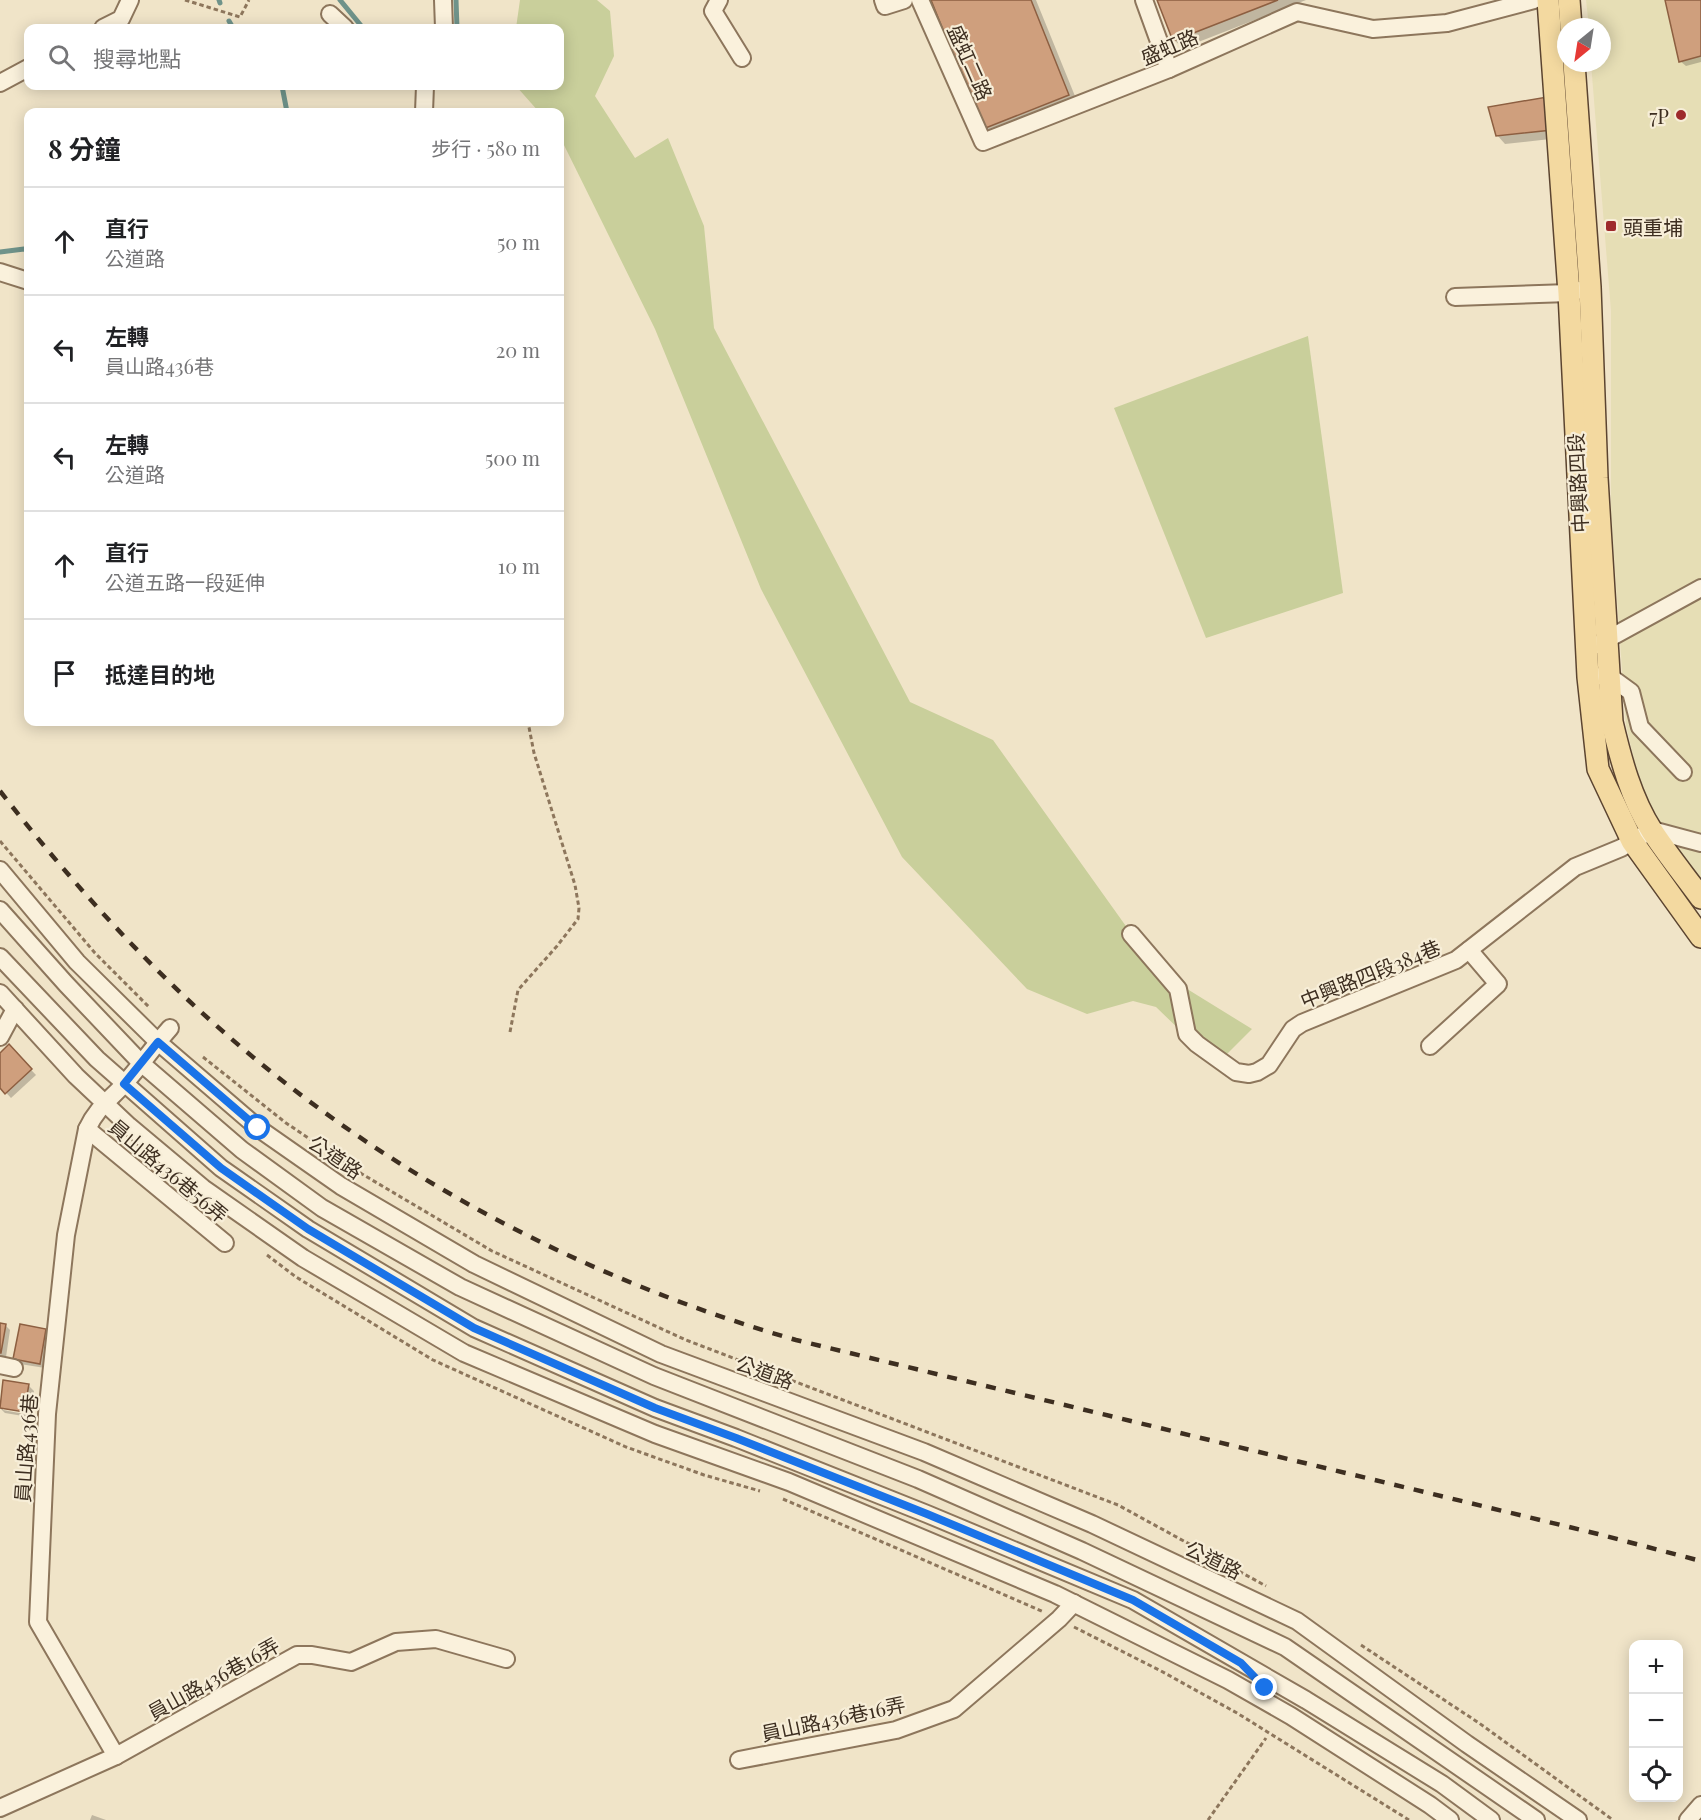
<!DOCTYPE html>
<html lang="zh-TW">
<head>
<meta charset="utf-8">
<style>
  :root { --surface:#fff; --page:#f6f6f6; --text:#202124; --muted:#757577; --line:#e0e0e0 }
  body { margin:0; font-family:"Playfair Display","Noto Sans TC",serif; background:var(--page); color:var(--text) }
  .controls { position:absolute; right:18px; bottom:18px; display:grid; overflow:hidden; border-radius:12px; box-shadow:0 3px 15px #0003 }
  .controls button { width:54px; height:54px; display:grid; place-items:center; padding:0; border:0; border-bottom:2px solid var(--line); background:var(--surface); color:var(--text); font:30px sans-serif }
  .compass { position:absolute; left:1557px; top:18px; width:54px; height:54px; border-radius:50%; background:var(--surface); box-shadow:0 3px 15px #0003; rotate:210deg }
  .stop { position:absolute; width:18px; height:18px; margin:-14px; border:4px solid #1a73e8; border-radius:50%; background:#fff }
  .stop.end { background:#1a73e8; border-color:#fff; box-shadow:0 2px 6px #0008 }
  .list { margin:0; padding:0; list-style:none }
  h2 { display:flex; justify-content:space-between; align-items:center; height:78px; margin:0; padding:0 24px; font-size:26px }
  h2 small { font-size:20px; font-weight:400; color:var(--muted) }
  .list li { display:grid; grid-template-columns:39px 1fr auto; gap:18px; align-items:center; box-sizing:border-box; height:108px; padding:0 24px; border-top:2px solid var(--line) }
  .list b { display:block; font-size:22px; white-space:nowrap }
  .list p { margin:0; font-size:20px; white-space:nowrap; color:var(--muted) }
  .list em { font-size:20px; font-style:normal; color:var(--muted) }
  .icon { flex:none; width:33px; height:33px; fill:none; stroke:currentColor; stroke-width:2; stroke-linecap:round; stroke-linejoin:round }
  .map { position:relative; flex:none; width:1701px; height:1820px; overflow:hidden }
  .search { position:absolute; background:var(--surface); box-shadow:0 3px 15px #0003; left:24px; top:24px; width:540px; height:66px; display:flex; align-items:center; gap:15px; box-sizing:border-box; padding:0 21px; border-radius:12px; color:var(--muted); font-size:22px }
  .panel { position:absolute; background:var(--surface); box-shadow:0 3px 15px #0003; left:24px; top:108px; width:540px; height:618px; border-radius:12px }
  .map>svg:first-child { display:block }
</style>
</head>
<body>
<div class="map">
<svg width="1701" height="1820" viewBox="0 0 1701 1820">
  <rect width="100%" height="100%" fill="#f0e4c8"/>
  <path fill="#e6deb5" d="M1586,0h115v883l-57,-80 -18,-78 -15,-211v-203l-20,-248h11v-36h-13z"/>
  <g fill="#c9cf9b">
    <path d="M520,0h77l13,11 4,45 -19,40 40,62 33,-20 36,88 10,102 196,374 83,38 165,231 94,58 -36,36 -60,-58 -23,-6 -46,13 -60,-25 -125,-132 -141,-268 -106,-260 -95,-192v-25h-21l-23,-26h44v-58h-44z"/>
    <path d="M1308,336l35,257 -137,45 -92,-230z"/>
  </g>
  <g fill="#0003">
    <path d="M932,0h104l43,106 -84,34 -11,-11z"/>
    <path d="M1159,0h147l-123,48 -9,-8z"/>
    <path d="M1667,0h34v62l-15,4 -6,-5z"/>
    <path d="M1546,98l13,40 -54,6 -8,-9z"/>
    <path d="M9,1047l27,28 -25,23 -11,-12v-31z"/>
    <path d="M0,1324l5,1 5,5 -4,27 -6,-1z"/>
    <path d="M45,1330l6,5 -6,33 -25,-4 -5,-5z"/>
    <path d="M4,1381l25,5 5,5 -4,21 -27,-5v3l27,5 -1,2 -24,-4 -5,-5z"/>
    <path d="M92,1815l14,5h-16z"/>
  </g>
  <g fill="none" stroke-linecap="round" stroke-linejoin="round">
    <g stroke="#6f938a" stroke-width="5">
      <path d="M219,0l1,3"/>
      <path d="M340,0l23,28"/>
      <path d="M456,0l1,28"/>
      <path d="M229,21l4,7"/>
      <path d="M282,86l5,26"/>
      <path d="M0,252l24,-3 4,2"/>
    </g>
  </g>
  <g fill="#cf9f7d" stroke="#8d5f41" stroke-width="1.5">
    <path d="M931,0h100l38,95 -86,34z"/>
    <path d="M1157,0h121l-105,41z"/>
    <path d="M1665,0h36v56l-22,6z"/>
    <path d="M1547,97l5,33 -56,6 -8,-29z"/>
    <path d="M9,1044l23,25 -27,25 -5,-6v-35z"/>
    <path d="M0,1323l6,1 -5,29h-1z"/>
    <path d="M20,1324l26,5 -6,35 -27,-5z"/>
    <path d="M3,1380l26,4 -5,28 -24,-4z"/>
  </g>
  <g fill="none" stroke-linecap="round" stroke-linejoin="round">
    <defs>
      <g id="minor">
        <path d="M443,0l1,28"/>
        <path d="M719,0l-6,11 29,47"/>
        <path d="M883,0l2,6 19,-6"/>
        <path d="M920,0l63,142 186,-73 128,-57 76,17 74,-6 87,-23"/>
        <path d="M1144,0l25,69"/>
        <path d="M330,14l15,14"/>
        <path d="M103,28l18,-9 9,-19"/>
        <path d="M0,83l28,-15"/>
        <path d="M424,112l1,-26"/>
        <path d="M0,272l28,9"/>
        <path d="M1455,297l114,-4 11,-3"/>
        <path d="M1597,645l104,-57"/>
        <path d="M1600,676h9l22,16 9,35 43,45"/>
        <path d="M0,870l77,92 81,80 100,86 83,58 133,78 187,90 263,98 168,72 205,97 170,123 111,76"/>
        <path d="M0,910l66,74 75,79 101,87 80,58 138,79 194,89 264,103 164,72 203,96 251,173"/>
        <path d="M1131,934l47,55 9,45 10,10 39,28 13,2 8,-2 12,-7 24,-36 9,-6 154,-63 119,-93 46,-19 31,-18 49,13"/>
        <path d="M0,957l97,102 124,109 87,61 166,99 181,80 81,30 191,76 206,86 173,100 136,84 49,36"/>
        <path d="M0,993l76,83 53,50 74,62 100,70 161,95 191,81 134,48 266,112 173,86 63,36 139,89 20,15"/>
        <path d="M0,1037l15,-28"/>
        <path d="M1430,1046l68,-62 -29,-34"/>
        <path d="M87,1129l138,114"/>
        <path d="M0,1365l14,3"/>
        <path d="M116,1756l-78,-134 9,-208 19,-179 21,-106c11,-23 23,-29 38,-46 16,-18 29,-37 45,-55"/>
        <path d="M739,1760l157,-30 58,-21 105,-90 15,-16"/>
        <path d="M0,1808l116,-52 181,-101h15l39,7 45,-20 40,-3 70,20"/>
        <path d="M1688,1820l13,-15"/>
      </g>
      <g id="major">
        <path d="M1548,0l21,293 19,384 10,92 34,72 69,96"/>
        <path d="M1569,0l2,27"/>
        <path d="M1574,63l16,224 7,191 15,244c9,38 19,76 40,109 15,23 33,45 49,67"/>
      </g>
    </defs>
    <use href="#minor" stroke="#8d765c" stroke-width="20"/>
    <use href="#major" stroke="#5b4430" stroke-width="24"/>
    <g stroke="#8d765c" stroke-width="3" stroke-dasharray="4.5 3" stroke-linecap="butt">
      <path d="M185,0l55,17 9,-17"/>
      <path d="M0,841l95,112 55,55"/>
      <path d="M510,1032l8,-42 39,-44 21,-27 1,-11 -4,-23 -41,-132 -6,-31"/>
      <path d="M203,1057l83,66 76,51 130,77 194,89 432,165 148,81"/>
      <path d="M267,1255l29,22 137,83 193,87 78,28 56,16"/>
      <path d="M783,1499l261,113"/>
      <path d="M1074,1627l87,44 76,42 172,107"/>
      <path d="M1361,1645l118,78 134,97"/>
      <path d="M1208,1820l58,-82"/>
    </g>
    <use href="#minor" stroke="#faf1dc" stroke-width="16"/>
    <use href="#major" stroke="#f3d9a0" stroke-width="21"/>
    <path stroke="#3d2e20" stroke-width="4.5" stroke-dasharray="10 10" stroke-linecap="butt" d="M0,791c64,82 133,160 210,229 168,151 370,258 586,320l802,194 103,27"/>
  </g>
  <g fill="none" stroke-linecap="round" stroke-linejoin="round">
    <path stroke="#1a73e8" stroke-width="8" d="M258,1128l-100,-86 -34,42 97,84 87,61 166,99 181,80 81,30 191,76 206,86 108,63 24,25"/>
  </g>
  <g fill="#9e2a2b" stroke="#f7eed8" stroke-width="2">
    <circle cx="1681" cy="115" r="6"/>
    <rect x="1605" y="220" width="12" height="12" rx="3"/>
  </g>
  <g text-anchor="middle" dominant-baseline="central" stroke-width="4.5" stroke-linejoin="round" paint-order="stroke">
    <g font-size="20" fill="#3d2e20" stroke="#f7eed8">
      <text transform="translate(1169 46) rotate(-23)">盛虹路</text>
      <text transform="translate(971 62) rotate(66)">盛虹二路</text>
      <text transform="translate(1577 483) rotate(-93)">中興路四段</text>
      <text transform="translate(1370 973) rotate(-22)">中興路四段384巷</text>
      <text transform="translate(336 1156) rotate(34)">公道路</text>
      <text transform="translate(169 1170) rotate(40)">員山路436巷56弄</text>
      <text transform="translate(765 1371) rotate(20)">公道路</text>
      <text transform="translate(25 1448) rotate(-86)">員山路436巷</text>
      <text transform="translate(1214 1559) rotate(26)">公道路</text>
      <text transform="translate(213 1678) rotate(-29)">員山路436巷16弄</text>
      <text transform="translate(833 1718) rotate(-12)">員山路436巷16弄</text>
    </g>
    <g font-size="20" fill="#3d2e20" stroke="#f7eed8" text-anchor="end">
      <text x="1669" y="115">7P</text>
      <text x="1623" y="226" text-anchor="start">頭重埔</text>
    </g>
  </g>
</svg>
<div class="controls">
<button>+</button>
<button>−</button>
<button><svg class="icon" aria-label="locate" viewBox="0 0 24 24"><circle cx="12" cy="12" r="6"/><path d="M12 2v4M12 18v4M2 12h4M18 12h4"/></svg></button>
</div>
<svg class="compass" viewBox="-18 -18 36 36"><path d="M0-13l5 13h-10z" fill="#e53935"/><path d="M0 13l5-13h-10z" fill="#757577"/></svg>
<div class="stop" style="left:258px;top:1128px"></div>
<div class="stop end" style="left:1265px;top:1688px"></div>
<div class="search"><svg class="icon" aria-label="search" viewBox="0 0 24 24"><circle cx="10" cy="10" r="6"/><path d="M15 15l6 6"/></svg>搜尋地點</div>
<section class="panel">
<h2>8 分鐘<small>步行 · 580 m</small></h2>
<ul class="list">
<li><svg class="icon" aria-label="ahead" viewBox="0 0 24 24"><path d="M12 20V5M6 11l6-6 6 6"/></svg><div><b>直行</b><p>公道路</p></div><em>50 m</em></li>
<li><svg class="icon" aria-label="left" viewBox="0 0 24 24"><path d="M17 20v-9H6M10 6l-5 5 5 5"/></svg><div><b>左轉</b><p>員山路436巷</p></div><em>20 m</em></li>
<li><svg class="icon" aria-label="left" viewBox="0 0 24 24"><path d="M17 20v-9H6M10 6l-5 5 5 5"/></svg><div><b>左轉</b><p>公道路</p></div><em>500 m</em></li>
<li><svg class="icon" aria-label="ahead" viewBox="0 0 24 24"><path d="M12 20V5M6 11l6-6 6 6"/></svg><div><b>直行</b><p>公道五路一段延伸</p></div><em>10 m</em></li>
<li><svg class="icon" aria-label="arrive" viewBox="0 0 24 24"><path d="M6 21V4h12l-3 4 3 4H6"/></svg><div><b>抵達目的地</b></div></li>
</ul>
</section>
</div>
</body>
</html>
